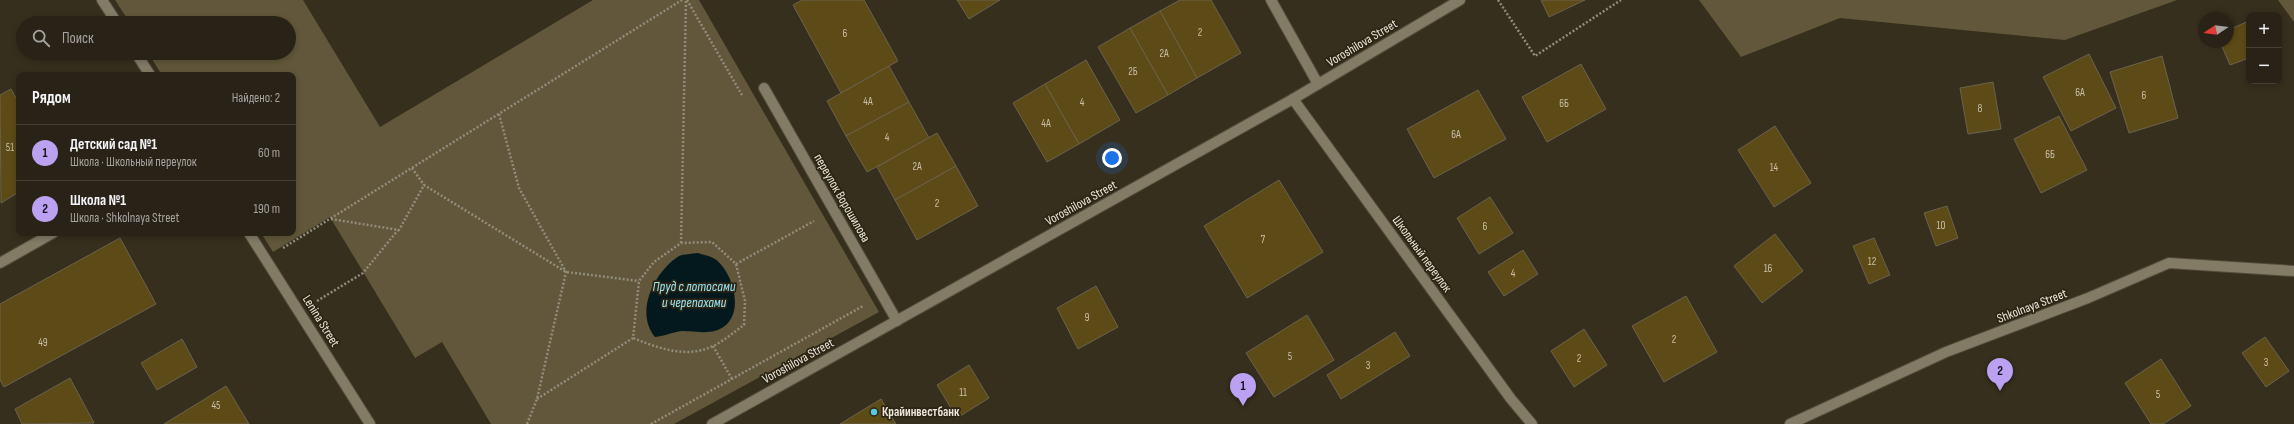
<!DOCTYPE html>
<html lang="ru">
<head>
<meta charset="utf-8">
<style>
  :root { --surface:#282316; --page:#302b1f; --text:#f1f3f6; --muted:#a5a4a1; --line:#444035; --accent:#bca0f2 }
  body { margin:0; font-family:"Sofia Sans Condensed",sans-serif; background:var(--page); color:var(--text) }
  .controls { position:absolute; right:12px; top:12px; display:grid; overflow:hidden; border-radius:8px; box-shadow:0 2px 6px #0003 }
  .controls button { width:36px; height:36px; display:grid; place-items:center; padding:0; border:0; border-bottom:1px solid var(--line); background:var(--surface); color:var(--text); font:20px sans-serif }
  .compass { position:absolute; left:2198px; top:12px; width:36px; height:36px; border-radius:50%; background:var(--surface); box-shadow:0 2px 6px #0003; rotate:257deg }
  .you { position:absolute; left:1112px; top:158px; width:14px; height:14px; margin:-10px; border:3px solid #fff; border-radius:50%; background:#1a73e8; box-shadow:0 0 0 6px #1a73e833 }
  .badge { display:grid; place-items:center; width:26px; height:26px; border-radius:50%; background:var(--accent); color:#111; font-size:13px; font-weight:700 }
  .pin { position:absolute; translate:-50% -33px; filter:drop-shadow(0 1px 2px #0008) }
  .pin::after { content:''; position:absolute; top:21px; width:14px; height:12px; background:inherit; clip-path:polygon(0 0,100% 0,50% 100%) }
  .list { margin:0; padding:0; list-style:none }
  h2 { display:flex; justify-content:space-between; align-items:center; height:52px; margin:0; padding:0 16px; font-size:17px }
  h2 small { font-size:13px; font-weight:400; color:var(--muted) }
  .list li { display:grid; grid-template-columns:26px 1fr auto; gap:12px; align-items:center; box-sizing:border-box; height:56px; padding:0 16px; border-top:1px solid var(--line) }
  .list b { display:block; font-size:15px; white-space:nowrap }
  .list p { margin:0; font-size:13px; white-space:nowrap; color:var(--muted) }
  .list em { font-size:13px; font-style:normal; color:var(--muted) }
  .icon { flex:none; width:22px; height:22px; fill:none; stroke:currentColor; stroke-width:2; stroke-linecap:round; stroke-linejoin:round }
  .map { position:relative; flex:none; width:2294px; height:424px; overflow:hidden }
  .search { position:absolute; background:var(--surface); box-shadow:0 2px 6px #0003; left:16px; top:16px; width:280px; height:44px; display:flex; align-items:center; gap:10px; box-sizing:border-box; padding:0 14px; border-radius:22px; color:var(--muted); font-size:15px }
  .panel { position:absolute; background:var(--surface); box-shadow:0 2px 6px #0003; left:16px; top:72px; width:280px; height:164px; border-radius:8px }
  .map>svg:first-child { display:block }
</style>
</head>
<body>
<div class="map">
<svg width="2294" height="424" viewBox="0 0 2294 424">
  <rect width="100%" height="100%" fill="#362f1d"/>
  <g fill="#62573a">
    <path d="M115,0h188l77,127 213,-127h106l180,312 -205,112h-183l-49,-82 -27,16 -85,-141 -57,35 -12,-19h32v-158h-131l-14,-22h141v-30h-159z"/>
    <path d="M1699,0h478l-112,40 -225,-22 -99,39z"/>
    <path d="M2278,0h16v22z"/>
  </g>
  <path fill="#04191e" d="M698,253c5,2 13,3 17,6 17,12 29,50 11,66 -13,11 -28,6 -44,6 -9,1 -17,5 -27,6 -21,-25 0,-66 24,-81 5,-2 13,-2 19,-3z"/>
  <g fill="#5d4b17" stroke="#6a624e">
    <path d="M802,0h62l34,61 -57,32 -48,-88z"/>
    <path d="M957,0h43l-31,19z"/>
    <path d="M1180,0h31l30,53 -44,25 -37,-67z"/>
    <path d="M1541,0h44l-36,17z"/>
    <path d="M1160,11l37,67 -29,17 -38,-67z"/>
    <path d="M2249,21v37l-19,7 -10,-23h8v-12z"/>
    <path d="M1130,28l38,67 -32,18 -38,-66z"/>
    <path d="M2089,54l27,54 -45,23 -28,-54z"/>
    <path d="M2162,56l16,62 -49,15 -19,-61z"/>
    <path d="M1086,60l34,60 -41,24 -34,-60z"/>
    <path d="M1581,64l25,45 -59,33 -25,-45z"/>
    <path d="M889,66l20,36 -63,34 -19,-35z"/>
    <path d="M1993,82l8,47 -33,5 -8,-46z"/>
    <path d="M1045,84l34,60 -32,18 -34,-59z"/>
    <path d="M11,89l8,14v89l-18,11 -1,-108z"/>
    <path d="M1478,90l28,49 -72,39 -27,-49z"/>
    <path d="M909,102l20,36 -62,34 -21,-36z"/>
    <path d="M2059,116l28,54 -46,23 -27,-54z"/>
    <path d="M1775,126l36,57 -37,24 -36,-57z"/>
    <path d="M937,133l19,33 -61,34 -18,-33z"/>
    <path d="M956,166l22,40 -61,34 -22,-40z"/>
    <path d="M1279,180l44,72 -76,46 -43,-72z"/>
    <path d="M1490,197l23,36 -34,21 -22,-36z"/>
    <path d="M1947,206l11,32 -22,8 -12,-33z"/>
    <path d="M1775,234l28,37 -41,32 -28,-37z"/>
    <path d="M120,238l36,66 -152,83 -4,-7v-76z"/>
    <path d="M1874,238l16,37 -21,9 -16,-38z"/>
    <path d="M1523,250l15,24 -34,22 -16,-24z"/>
    <path d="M1096,286l22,41 -40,22 -21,-41z"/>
    <path d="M1686,296l31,56 -53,30 -32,-56z"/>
    <path d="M1307,315l27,45 -60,37 -28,-44z"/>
    <path d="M1584,329l23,36 -33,22 -23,-36z"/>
    <path d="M1395,332l15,24 -69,43 -14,-24z"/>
    <path d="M2265,337l24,34 -23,16 -24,-34z"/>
    <path d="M182,339l15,28 -40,23 -16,-27z"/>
    <path d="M2161,359l30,47 -28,18h-12l-26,-41z"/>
    <path d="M969,365l20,33 -32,20 -20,-33z"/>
    <path d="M70,378l24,45 -72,1 -7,-15z"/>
    <path d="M226,386l23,38h-85z"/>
    <path d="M881,399l15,25h-56z"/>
  </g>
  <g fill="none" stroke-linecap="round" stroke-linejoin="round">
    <defs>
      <g id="minor">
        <path d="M102,0l15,23"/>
        <path d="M1271,0l47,84"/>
        <path d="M136,53l14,22"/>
        <path d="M764,88l133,233"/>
        <path d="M1293,99l218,300 21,25"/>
        <path d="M249,233l121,191"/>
        <path d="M0,263l53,-30"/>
        <path d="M712,424l581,-325 167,-99"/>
        <path d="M1790,424l156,-72 142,-54 81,-35 125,8"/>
      </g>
    </defs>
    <use href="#minor" stroke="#534d3d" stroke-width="12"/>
    <g stroke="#928c7d" stroke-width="2.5" stroke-dasharray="2 2" stroke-linecap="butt">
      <path d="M687,0l55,95"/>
      <path d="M1498,0l37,56 86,-56"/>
      <path d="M499,114l20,74 47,84 -29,127 -10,25"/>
      <path d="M412,168l12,17"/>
      <path d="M331,219l68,11 25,-45 142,87 73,9"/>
      <path d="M681,243l5,-243"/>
      <path d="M283,248l399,-248"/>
      <path d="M736,264l78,-43"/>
      <path d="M317,301l46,-28 35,-43"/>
      <path d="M713,346l19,33"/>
      <path d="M537,399l96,-61 6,-57 15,-19 27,-19 31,-1 24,22 9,37 -1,24c-10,7 -20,16 -31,21 -26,13 -55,2 -80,-8"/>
      <path d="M651,424l212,-118"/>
    </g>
    <use href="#minor" stroke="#837b66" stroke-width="10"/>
  </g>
  <circle fill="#56c9e1" stroke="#2c2513" stroke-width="1.5" cx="874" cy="412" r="4"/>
  <g text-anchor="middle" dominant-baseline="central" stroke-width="3.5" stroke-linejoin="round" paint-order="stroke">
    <g font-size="11" fill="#c8bfaa">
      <text x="1200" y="32">2</text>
      <text x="845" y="33">6</text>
      <text x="1164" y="53">2А</text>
      <text x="1133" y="71">2Б</text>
      <text x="2080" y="92">6А</text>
      <text x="2144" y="95">6</text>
      <text x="868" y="101">4А</text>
      <text x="1082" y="102">4</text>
      <text x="1564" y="103">6Б</text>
      <text x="1980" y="108">8</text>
      <text x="1046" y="123">4А</text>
      <text x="1456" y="134">6А</text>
      <text x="887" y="137">4</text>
      <text x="10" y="147">51</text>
      <text x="2050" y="154">6Б</text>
      <text x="917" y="166">2А</text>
      <text x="1774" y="167">14</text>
      <text x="937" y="203">2</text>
      <text x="1941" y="225">10</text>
      <text x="1485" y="226">6</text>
      <text x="1263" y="239">7</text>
      <text x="1872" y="261">12</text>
      <text x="1768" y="268">16</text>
      <text x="1513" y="273">4</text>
      <text x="1087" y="317">9</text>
      <text x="1674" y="339">2</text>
      <text x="43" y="342">49</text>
      <text x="1290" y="356">5</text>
      <text x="1579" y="358">2</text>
      <text x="2266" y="362">3</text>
      <text x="1368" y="365">3</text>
      <text x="963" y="392">11</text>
      <text x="2158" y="394">5</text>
      <text x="216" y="405">45</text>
    </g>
    <g font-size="13" fill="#ebe6db" stroke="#2c2513">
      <text transform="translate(1362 43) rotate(-31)">Voroshilova Street</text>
      <text transform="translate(842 198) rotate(60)">переулок Ворошилова</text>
      <text transform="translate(1081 203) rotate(-29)">Voroshilova Street</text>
      <text transform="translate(1422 254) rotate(54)">Школьный переулок</text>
      <text transform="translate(2032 306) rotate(-21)">Shkolnaya Street</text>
      <text transform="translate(321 321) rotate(58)">Lenina Street</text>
      <text transform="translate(798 361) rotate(-29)">Voroshilova Street</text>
    </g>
    <g font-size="13" font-weight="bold" fill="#ebe6db" stroke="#2c2513" text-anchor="start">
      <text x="882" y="412">Крайинвестбанк</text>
    </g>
    <g font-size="14" font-style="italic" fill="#96e6f8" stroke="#2c2513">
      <text x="694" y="286">Пруд с лотосами<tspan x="694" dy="16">и черепахами</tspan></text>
    </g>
  </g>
</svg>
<div class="controls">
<button>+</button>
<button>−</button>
</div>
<svg class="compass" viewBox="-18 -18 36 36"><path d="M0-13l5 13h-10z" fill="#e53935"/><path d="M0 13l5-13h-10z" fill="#a5a4a1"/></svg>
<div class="you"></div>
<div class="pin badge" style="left:1243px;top:406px">1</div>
<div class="pin badge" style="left:2000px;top:391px">2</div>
<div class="search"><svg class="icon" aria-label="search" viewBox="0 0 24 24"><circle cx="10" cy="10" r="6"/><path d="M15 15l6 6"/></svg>Поиск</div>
<section class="panel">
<h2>Рядом<small>Найдено: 2</small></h2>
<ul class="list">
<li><span class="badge">1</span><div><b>Детский сад №1</b><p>Школа · Школьный переулок</p></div><em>60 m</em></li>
<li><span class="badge">2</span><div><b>Школа №1</b><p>Школа · Shkolnaya Street</p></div><em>190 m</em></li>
</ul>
</section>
</div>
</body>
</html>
